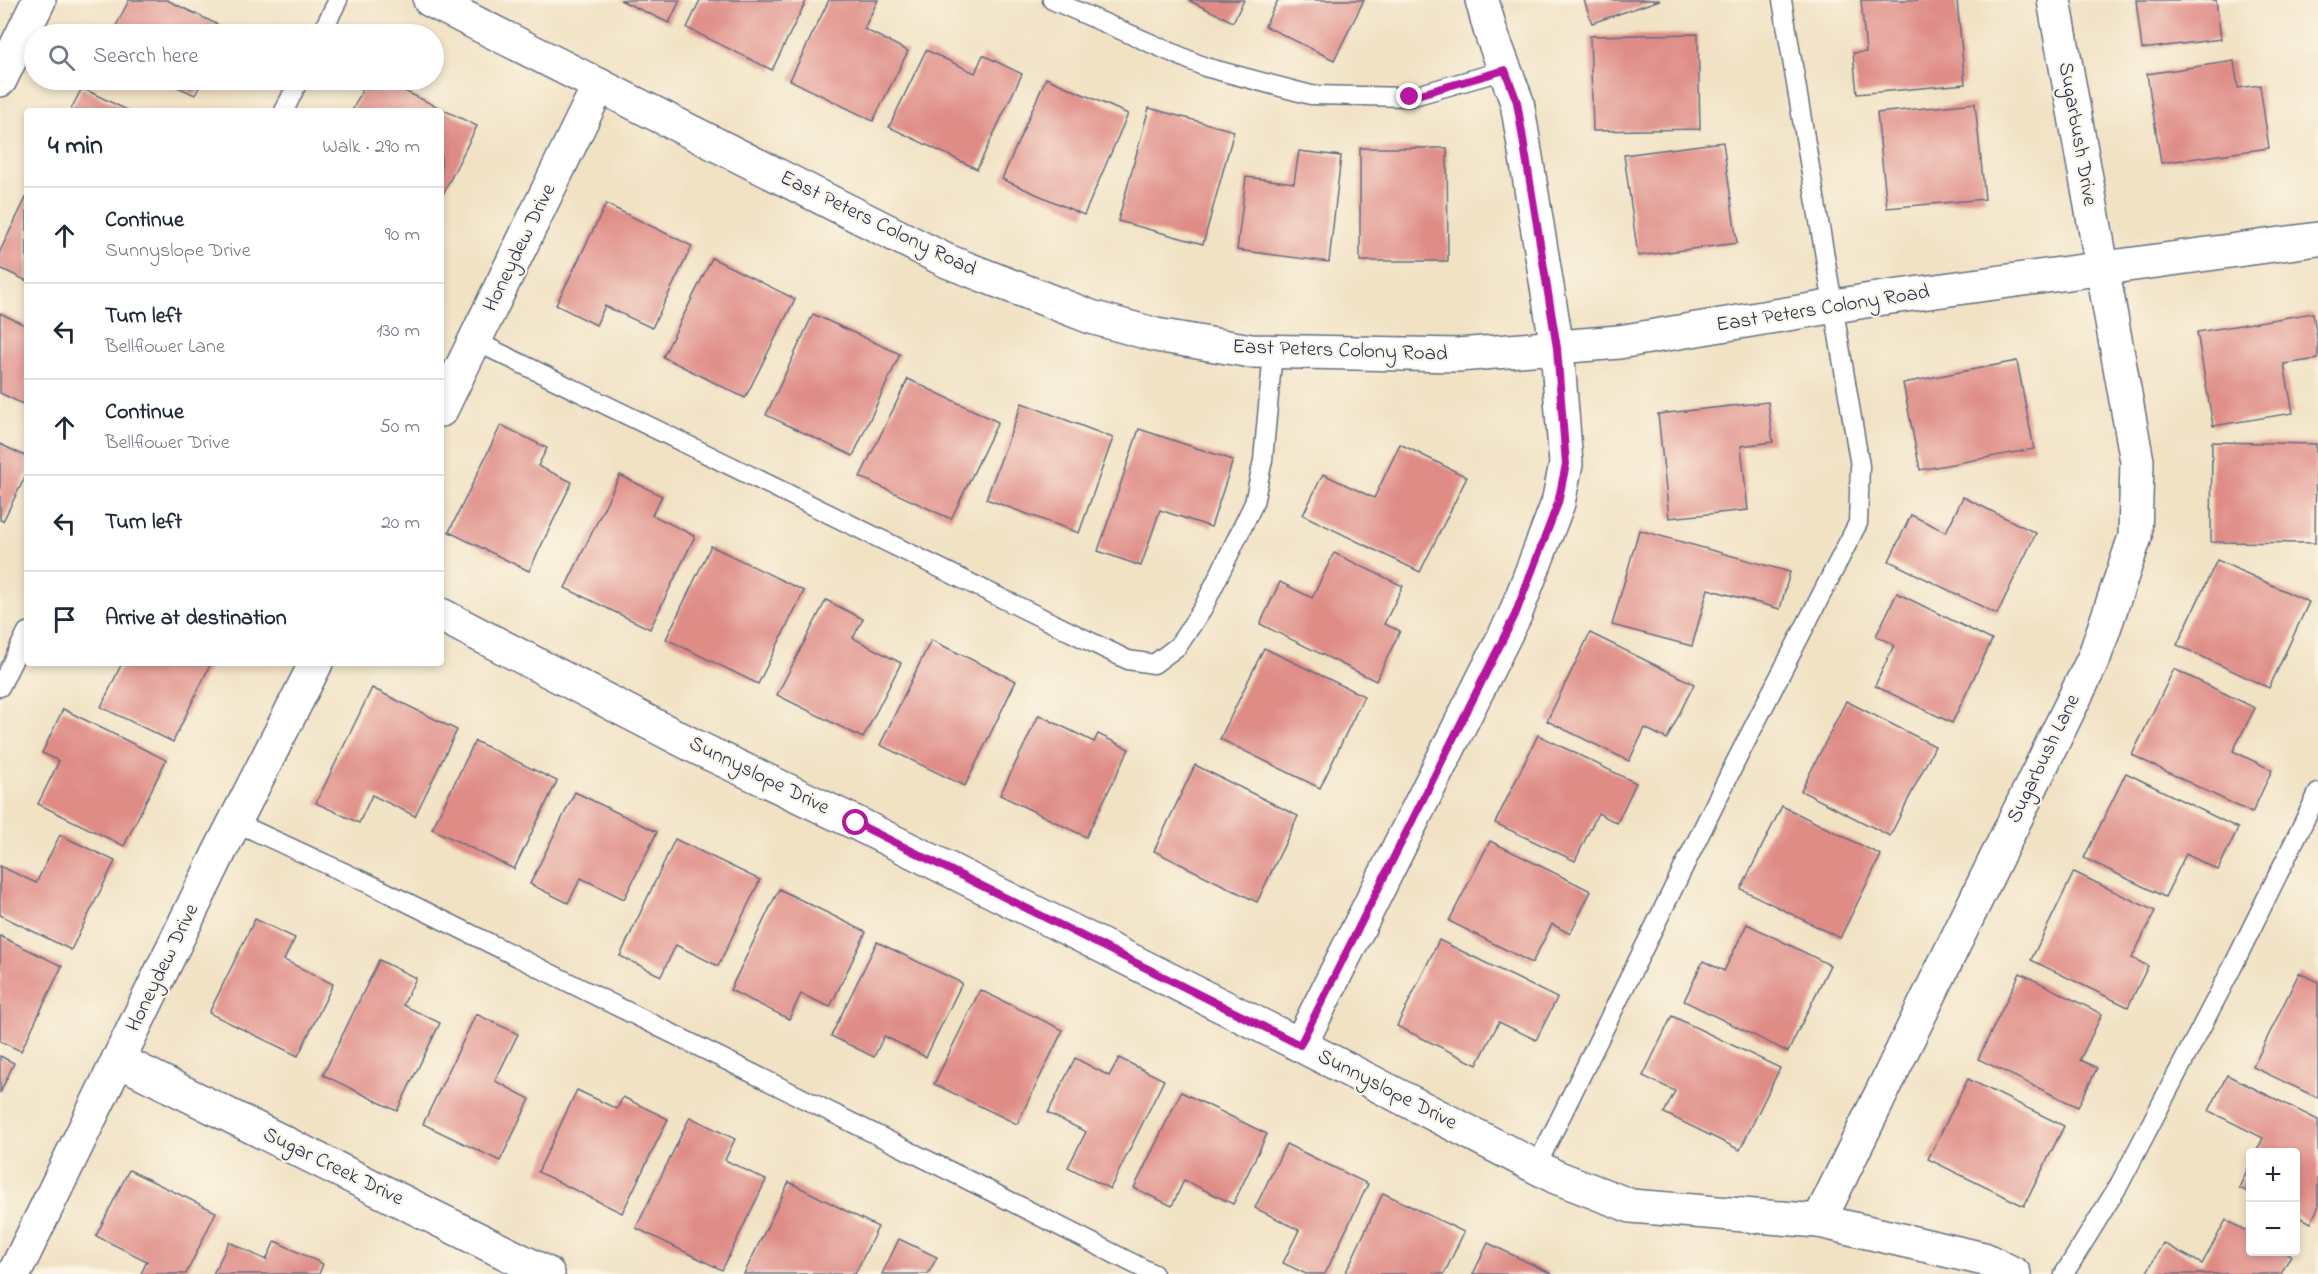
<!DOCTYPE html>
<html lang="en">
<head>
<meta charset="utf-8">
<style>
  :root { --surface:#fff; --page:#f6f6f7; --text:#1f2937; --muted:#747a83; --line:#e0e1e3 }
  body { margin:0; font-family:"Indie Flower",sans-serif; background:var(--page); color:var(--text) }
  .controls { position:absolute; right:18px; bottom:18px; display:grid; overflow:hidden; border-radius:6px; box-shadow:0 3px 9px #0003 }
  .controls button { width:54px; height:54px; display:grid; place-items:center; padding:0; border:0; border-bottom:2px solid var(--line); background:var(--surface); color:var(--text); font:30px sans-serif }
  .stop { position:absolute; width:18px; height:18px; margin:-14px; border:4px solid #b5179e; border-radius:50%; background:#fff }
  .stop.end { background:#b5179e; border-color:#fff; box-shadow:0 2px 6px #0008 }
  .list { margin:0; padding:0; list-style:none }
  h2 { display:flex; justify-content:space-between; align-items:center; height:78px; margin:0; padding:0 24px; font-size:26px }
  h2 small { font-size:20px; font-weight:400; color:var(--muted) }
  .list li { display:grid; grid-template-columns:39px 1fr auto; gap:18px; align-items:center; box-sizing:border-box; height:96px; padding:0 24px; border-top:2px solid var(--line) }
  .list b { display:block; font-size:22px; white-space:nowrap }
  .list p { margin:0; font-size:20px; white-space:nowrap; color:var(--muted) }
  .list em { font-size:20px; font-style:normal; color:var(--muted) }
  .icon { flex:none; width:33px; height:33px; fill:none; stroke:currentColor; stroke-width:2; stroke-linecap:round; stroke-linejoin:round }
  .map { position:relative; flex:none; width:2318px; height:1274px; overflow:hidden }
  .search { position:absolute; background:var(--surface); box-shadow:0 3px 9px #0003; left:24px; top:24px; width:420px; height:66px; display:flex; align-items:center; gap:15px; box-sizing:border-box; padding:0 21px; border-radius:33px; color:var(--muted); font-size:22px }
  .panel { position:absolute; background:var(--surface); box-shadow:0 3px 9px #0003; left:24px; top:108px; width:420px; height:558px; border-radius:6px }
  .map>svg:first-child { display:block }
</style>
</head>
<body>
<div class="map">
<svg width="2318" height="1274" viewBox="0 0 2318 1274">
  <rect width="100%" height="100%" fill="#fcf5e5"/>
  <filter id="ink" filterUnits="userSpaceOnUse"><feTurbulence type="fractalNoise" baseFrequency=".0167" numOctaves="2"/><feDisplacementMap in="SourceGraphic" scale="12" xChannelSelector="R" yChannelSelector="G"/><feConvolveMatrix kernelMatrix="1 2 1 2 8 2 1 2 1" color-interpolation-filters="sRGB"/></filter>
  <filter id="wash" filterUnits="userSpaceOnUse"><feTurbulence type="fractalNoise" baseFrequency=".008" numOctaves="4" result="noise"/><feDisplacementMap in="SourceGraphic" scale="24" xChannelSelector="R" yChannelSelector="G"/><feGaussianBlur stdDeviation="1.35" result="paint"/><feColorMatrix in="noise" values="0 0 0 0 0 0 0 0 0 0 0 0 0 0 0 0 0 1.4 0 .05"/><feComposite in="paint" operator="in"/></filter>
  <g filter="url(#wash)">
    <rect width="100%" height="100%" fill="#f1e2c4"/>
    <g id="blocks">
      <g fill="#df8b86">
        <path d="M129,0h38l60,29 -2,5h-113z"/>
        <path d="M620,0h60l-11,23z"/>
        <path d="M700,0h104l2,1 -34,69 -85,-42z"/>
        <path d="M829,0h49l-14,29 44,22 -35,70 -83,-41z"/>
        <path d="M1188,0h56l-11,22z"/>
        <path d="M1278,0h86l-30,60 -69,-34z"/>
        <path d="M1584,0h76l-68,23z"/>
        <path d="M1861,0h96l8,84 -108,10 -4,-41 13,-1z"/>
        <path d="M2136,0h80l5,39 -79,10z"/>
        <path d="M1698,34l2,95 -107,2 -3,-95z"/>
        <path d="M926,50l49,23 8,-18 39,19 -45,95 -88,-42z"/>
        <path d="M2234,61l4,27 22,-3 9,63 -108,15 -14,-89z"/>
        <path d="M1046,78l82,36 -44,101 -82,-36z"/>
        <path d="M163,80h40l-8,15z"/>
        <path d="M367,80h15l95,46 -36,72v-87h-89z"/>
        <path d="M82,88l47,23h-59z"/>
        <path d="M1975,103l10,96 -98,9 -10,-95z"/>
        <path d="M1149,108l85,23 -31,113 -85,-23z"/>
        <path d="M1723,142l14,101 -99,13 -14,-101z"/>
        <path d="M1360,148h87l1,113h-88z"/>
        <path d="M1299,151l42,5 -12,106 -92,-12 9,-73 48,6z"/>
        <path d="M27,196v85l-27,-13v-17z"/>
        <path d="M606,204l86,42 -40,82 -47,-22 -9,19 -40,-20z"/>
        <path d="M712,258l83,41 -50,99 -82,-41z"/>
        <path d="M0,313l27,13v80l-27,-13z"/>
        <path d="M2313,313l5,31v15l-34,5 9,49 -80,13 -16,-94z"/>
        <path d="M813,314l87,40 -47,102 -87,-41z"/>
        <path d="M2017,361l17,88 -114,21 -17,-87z"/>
        <path d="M908,379l90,43 -47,97 -91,-42z"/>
        <path d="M1768,402l5,40 -32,4 7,64 -79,8 -11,-104z"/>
        <path d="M1022,403l91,35 -34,95 -93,-34z"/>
        <path d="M501,425l46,23 -9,18 34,16 -43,89 -80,-39z"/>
        <path d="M1139,429l94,31 -22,67 -51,-17 -19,56 -43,-15z"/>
        <path d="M2212,442l104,2 -1,99 -104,-1z"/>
        <path d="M0,444l27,13v16l-24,48 -3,-1z"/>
        <path d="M1400,444l67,33 -47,95 -117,-57 20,-41 51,24z"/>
        <path d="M620,475l42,21 -10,19 43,21 -45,93 -85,-41z"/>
        <path d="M1963,497l73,36 -39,81 -108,-53 22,-46 35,17z"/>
        <path d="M1639,530l151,42 -10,37 -72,-20 -16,57 -80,-21z"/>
        <path d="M711,546l93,45 -46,93 -92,-45z"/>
        <path d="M1334,553l69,33 -19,38 16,7 -24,50 -116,-57 20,-42 32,16z"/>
        <path d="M2217,560l92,42 -40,86 -92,-43z"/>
        <path d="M1897,593l95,47 -40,83 -77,-37 19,-41 -18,-9z"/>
        <path d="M826,600l37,19 -10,19 48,25 -38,75 -86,-43z"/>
        <path d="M1590,633l104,51 -27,55 -22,-11 -16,33 -82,-40z"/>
        <path d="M931,640l85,41 -51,105 -85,-41z"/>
        <path d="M1264,648l100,48 -44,92 -100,-49z"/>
        <path d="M122,663h89l-38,79 -72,-35z"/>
        <path d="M2174,669l81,39 -22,43 39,19 -20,43 -120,-58z"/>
        <path d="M372,688l85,42 -42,86 -43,-21 -13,28 -43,-20z"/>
        <path d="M1846,701l89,45 -45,90 -89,-45z"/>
        <path d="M63,709l103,51 -42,86 -86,-42 21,-43 -17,-8z"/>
        <path d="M1039,715l55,27 4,-8 31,15 -43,88 -86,-42z"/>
        <path d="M1538,735l98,48 -19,40 -19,-10 -23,48 -80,-38z"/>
        <path d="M475,741l82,40 -43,88 -82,-40z"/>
        <path d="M1195,765l103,51 -41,86 -103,-51z"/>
        <path d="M2126,773l112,55 -20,42 -32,-16 -21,43 -81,-39z"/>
        <path d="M575,792l82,40 -33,67 -43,-21 -13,25 -38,-19z"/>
        <path d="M1782,806l99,49 -41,83 -99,-49z"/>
        <path d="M60,835l55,26 -44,89 -71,-35v-49l36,17z"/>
        <path d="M675,839l85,41 -42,86 -42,-21 -15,31 -41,-20z"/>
        <path d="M1490,841l101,50 -21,43 -18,-10 -20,39 -83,-42z"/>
        <path d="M2074,872l81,39 -23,47 16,8 -20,41 -97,-47z"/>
        <path d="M779,889l87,43 -36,75 -29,-13 -12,25 -59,-29z"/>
        <path d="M255,919l40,19 -11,22 49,24 -35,72 -89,-43z"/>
        <path d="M1747,924l83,41 -42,87 -104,-51 19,-40 21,10z"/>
        <path d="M0,936l62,30 -41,85 -21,-10z"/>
        <path d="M1439,940l118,58 -21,42 -37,-18 -22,43 -80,-39z"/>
        <path d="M877,942l85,41 -36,74 -42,-21 -10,21 -43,-21z"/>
        <path d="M379,960l37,18 -13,27 37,18 -43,88 -74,-36z"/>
        <path d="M2020,973l82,41 -22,46 17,8 -19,39 -100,-48z"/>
        <path d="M2299,973l19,9v116l-65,-31z"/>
        <path d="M980,990l83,40 -46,94 -83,-40z"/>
        <path d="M476,1014l42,20 -23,47 35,18 -30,62 -77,-37z"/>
        <path d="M1672,1016l108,52 -40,82 -76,-37 11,-22 -32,-15z"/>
        <path d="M0,1056l14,7 -14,30z"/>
        <path d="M1075,1058l34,18 10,-18 45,22 -54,109 -42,-22 18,-35 -38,-19z"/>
        <path d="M2227,1075l91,45v88l-7,15 -15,-8v-63h-40l7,-14 -54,-27z"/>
        <path d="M1968,1079l96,47 -40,80 -96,-47z"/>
        <path d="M577,1090l40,19 6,-12 45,22 -46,94 -84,-41z"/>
        <path d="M1181,1092l86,42 -34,70 -49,-24 -12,26 -38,-18z"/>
        <path d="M690,1117l45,22 -10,21 41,20 -44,90 -86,-42z"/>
        <path d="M1286,1144l82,40 -43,90h-19l-23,-11 16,-33 -44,-22z"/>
        <path d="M2250,1164v29l-11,-5z"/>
        <path d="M129,1170l87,42 -30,62h-45l6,-13 -51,-25z"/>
        <path d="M789,1182l89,45 -23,47h-111z"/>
        <path d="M1383,1193l81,39 -20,42h-99z"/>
        <path d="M2226,1220l24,13v19h35l6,3 -10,19h-135l17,-31 39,21z"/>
        <path d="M899,1239l38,18 -9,17h-46z"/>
        <path d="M275,1241l48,23 -4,10h-106l16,-32 37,18z"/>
        <path d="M1488,1243l64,31h-79z"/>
      </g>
    </g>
  </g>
  <g filter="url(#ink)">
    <use href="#blocks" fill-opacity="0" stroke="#666e82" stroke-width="1.5"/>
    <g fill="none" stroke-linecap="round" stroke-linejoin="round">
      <defs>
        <g id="service">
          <path d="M1052,0l153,67 106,28 99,2 95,-27"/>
          <path d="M321,34l17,-34"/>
          <path d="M284,111l15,-31"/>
          <path d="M475,341l653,319 26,4 24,-18 25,-38 51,-105 9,-43 10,-108"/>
          <path d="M0,687l27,-55"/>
          <path d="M235,822l143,66 610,302 166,84"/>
          <path d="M1536,1167l199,-404 123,-240 2,-57 -78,-466"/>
          <path d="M2064,1274l55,-89 113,-217 86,-175"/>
        </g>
        <g id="minor">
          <path d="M0,80l39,-80"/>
          <path d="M441,410l158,-325"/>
          <path d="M441,615l257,133 158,75 444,222 256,132 75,29 188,15 165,38 30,15"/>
          <path d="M1300,1045l215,-430 43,-112 8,-39 -9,-116 -40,-246 -26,-69 -9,-33"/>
          <path d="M118,1060l430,214"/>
          <path d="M1819,1221l275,-563 41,-121 2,-76 -83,-461"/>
          <path d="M14,1274l205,-421 97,-190"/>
        </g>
        <path id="tertiary" d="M430,0l517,261 144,56 65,18 95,16 207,4 161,-13 258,-43 441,-60"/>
      </defs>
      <use href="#service" stroke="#666e82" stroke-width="21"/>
      <use href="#minor" stroke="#666e82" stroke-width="36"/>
      <use href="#tertiary" stroke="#666e82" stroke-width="36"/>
      <use href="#service" stroke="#fff" stroke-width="18"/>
      <use href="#minor" stroke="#fff" stroke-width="33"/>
      <use href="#tertiary" stroke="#fff" stroke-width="33"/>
    </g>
  </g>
  <g fill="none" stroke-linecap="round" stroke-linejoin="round" filter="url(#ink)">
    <path stroke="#b5179e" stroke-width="8" d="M856,823l444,222 215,-430 43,-112 8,-39 -9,-116 -40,-246 -12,-32 -95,27"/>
  </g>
  <g text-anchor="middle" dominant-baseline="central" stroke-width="4.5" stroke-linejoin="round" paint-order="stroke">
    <g font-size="21" fill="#1b2f5e" stroke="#fcf5e5">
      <text transform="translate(2077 134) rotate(80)">Sugarbush Drive</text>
      <text transform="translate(878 224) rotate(26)">East Peters Colony Road</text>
      <text transform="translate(520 248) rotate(-64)">Honeydew Drive</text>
      <text transform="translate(1823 309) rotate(-9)">East Peters Colony Road</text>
      <text transform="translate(1340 351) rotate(2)">East Peters Colony Road</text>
      <text transform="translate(2044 759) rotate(-64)">Sugarbush Lane</text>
      <text transform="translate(759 776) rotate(26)">Sunnyslope Drive</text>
      <text transform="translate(163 968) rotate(-64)">Honeydew Drive</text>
      <text transform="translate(1387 1090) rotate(27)">Sunnyslope Drive</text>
      <text transform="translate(333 1167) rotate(26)">Sugar Creek Drive</text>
    </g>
  </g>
</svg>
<div class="controls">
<button>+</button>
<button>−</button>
</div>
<div class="stop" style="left:856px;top:823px"></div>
<div class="stop end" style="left:1410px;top:97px"></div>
<div class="search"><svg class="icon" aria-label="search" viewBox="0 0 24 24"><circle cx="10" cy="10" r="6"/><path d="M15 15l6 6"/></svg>Search here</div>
<section class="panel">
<h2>4 min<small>Walk · 290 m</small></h2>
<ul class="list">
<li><svg class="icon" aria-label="ahead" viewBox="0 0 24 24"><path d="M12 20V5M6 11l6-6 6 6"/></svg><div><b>Continue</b><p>Sunnyslope Drive</p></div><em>90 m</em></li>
<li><svg class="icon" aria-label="left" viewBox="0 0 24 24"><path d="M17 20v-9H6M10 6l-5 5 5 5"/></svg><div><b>Turn left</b><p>Bellflower Lane</p></div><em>130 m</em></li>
<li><svg class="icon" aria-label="ahead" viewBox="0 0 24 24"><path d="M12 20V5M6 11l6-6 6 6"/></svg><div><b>Continue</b><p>Bellflower Drive</p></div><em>50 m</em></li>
<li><svg class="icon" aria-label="left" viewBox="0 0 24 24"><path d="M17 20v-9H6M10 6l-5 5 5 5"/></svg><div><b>Turn left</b></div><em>20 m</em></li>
<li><svg class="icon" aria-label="arrive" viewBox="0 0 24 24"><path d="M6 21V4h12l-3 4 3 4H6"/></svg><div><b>Arrive at destination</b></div></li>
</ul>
</section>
</div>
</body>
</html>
